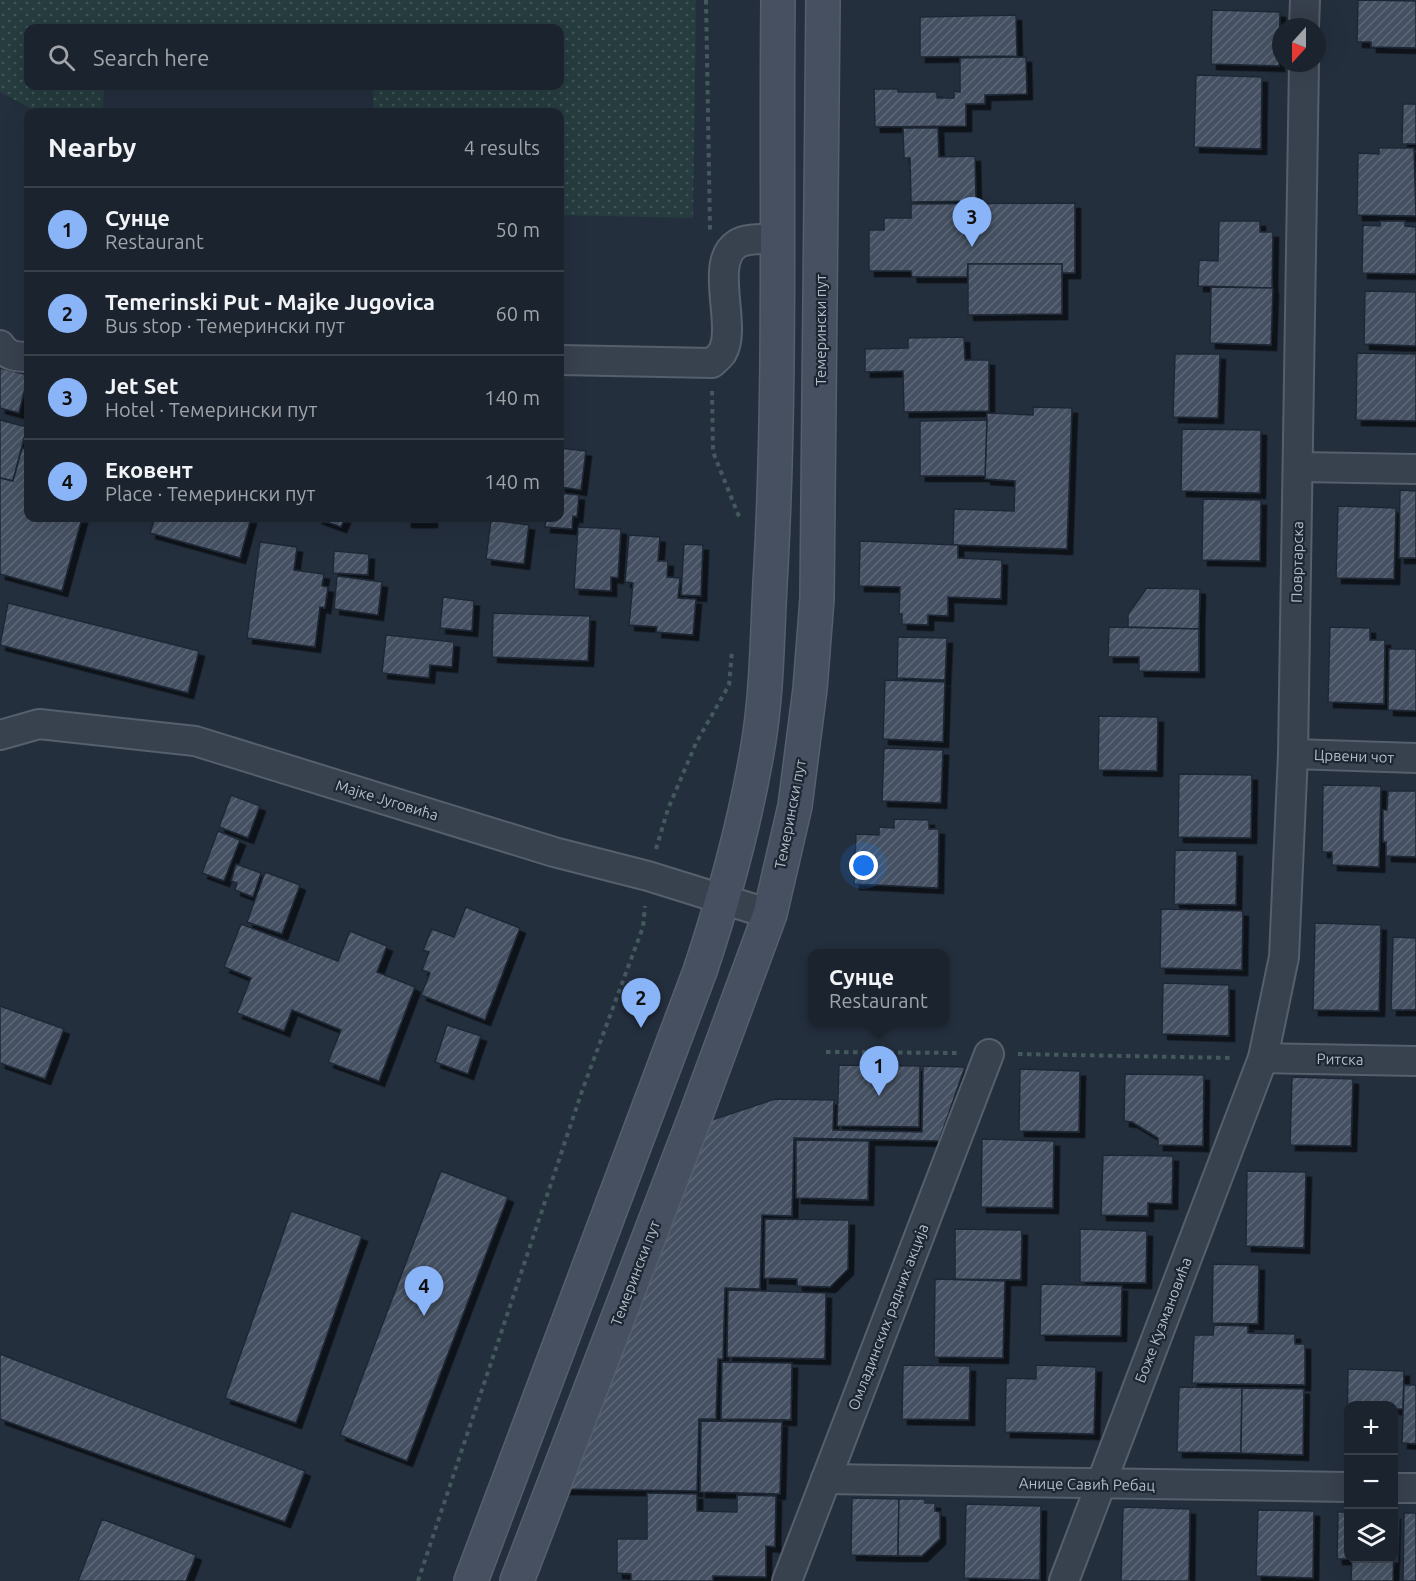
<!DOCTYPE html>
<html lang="en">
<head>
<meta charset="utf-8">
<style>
  :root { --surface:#1b232e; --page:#242b36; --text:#f1f3f6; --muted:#a0a4aa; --line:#39404a; --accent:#8ab4f8 }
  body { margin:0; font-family:Ubuntu,sans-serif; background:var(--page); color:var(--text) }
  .controls { position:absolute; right:18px; bottom:18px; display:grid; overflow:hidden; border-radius:12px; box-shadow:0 6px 24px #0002 }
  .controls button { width:54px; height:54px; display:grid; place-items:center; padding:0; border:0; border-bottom:2px solid var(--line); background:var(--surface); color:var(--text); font:30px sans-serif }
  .compass { position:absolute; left:1272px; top:18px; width:54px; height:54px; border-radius:50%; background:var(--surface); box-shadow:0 6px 24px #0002; rotate:201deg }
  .you { position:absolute; left:864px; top:866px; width:21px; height:21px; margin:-15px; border:4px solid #fff; border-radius:50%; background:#1a73e8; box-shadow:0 0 0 9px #1a73e833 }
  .badge { display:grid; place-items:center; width:39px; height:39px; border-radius:50%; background:var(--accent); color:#111; font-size:20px; font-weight:700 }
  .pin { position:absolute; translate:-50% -50px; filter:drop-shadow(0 2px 3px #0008) }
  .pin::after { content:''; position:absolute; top:32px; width:21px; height:18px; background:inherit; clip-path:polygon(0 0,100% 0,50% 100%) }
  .popup { position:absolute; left:808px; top:949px; width:141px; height:78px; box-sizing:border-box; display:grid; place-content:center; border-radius:12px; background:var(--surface); filter:drop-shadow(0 2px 4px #0005); font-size:20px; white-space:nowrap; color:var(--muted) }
  .popup b { font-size:22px; color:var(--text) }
  .popup::after { content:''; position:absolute; left:50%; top:100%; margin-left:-12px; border:12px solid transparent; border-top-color:var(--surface) }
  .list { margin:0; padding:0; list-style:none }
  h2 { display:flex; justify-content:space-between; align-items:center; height:78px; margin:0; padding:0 24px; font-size:26px }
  h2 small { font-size:20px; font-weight:400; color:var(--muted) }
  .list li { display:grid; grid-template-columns:39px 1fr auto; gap:18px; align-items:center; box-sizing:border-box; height:84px; padding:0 24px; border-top:2px solid var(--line) }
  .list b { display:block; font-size:22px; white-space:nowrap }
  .list p { margin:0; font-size:20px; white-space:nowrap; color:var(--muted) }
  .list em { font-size:20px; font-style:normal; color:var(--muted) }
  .icon { flex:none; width:33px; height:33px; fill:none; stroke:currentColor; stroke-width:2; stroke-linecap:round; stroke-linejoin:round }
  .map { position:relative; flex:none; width:1416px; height:1581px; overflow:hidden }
  .search { position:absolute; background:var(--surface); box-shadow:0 6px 24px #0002; left:24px; top:24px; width:540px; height:66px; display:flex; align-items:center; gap:15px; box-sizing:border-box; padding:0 21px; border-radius:12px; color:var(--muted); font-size:22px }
  .panel { position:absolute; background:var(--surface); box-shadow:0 6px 24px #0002; left:24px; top:108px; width:540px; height:414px; border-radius:12px }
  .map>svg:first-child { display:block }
</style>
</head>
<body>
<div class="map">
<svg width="1416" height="1581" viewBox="0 0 1416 1581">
  <defs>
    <pattern id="grass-dots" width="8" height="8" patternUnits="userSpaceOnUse" patternTransform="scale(1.5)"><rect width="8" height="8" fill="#263c3f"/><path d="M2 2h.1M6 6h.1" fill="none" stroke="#435659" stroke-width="1.8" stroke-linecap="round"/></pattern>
    <pattern id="building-hatch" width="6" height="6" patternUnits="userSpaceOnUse" patternTransform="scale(1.5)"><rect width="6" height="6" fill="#455162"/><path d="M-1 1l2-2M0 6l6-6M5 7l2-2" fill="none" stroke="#5d6877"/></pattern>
    <filter id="shadow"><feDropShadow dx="5.5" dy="5.5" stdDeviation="0" flood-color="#0009"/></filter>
  </defs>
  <rect width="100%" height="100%" fill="#242f3e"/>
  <path fill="url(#grass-dots)" d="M0,0h696l-3,218 -133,-3v-103h-187v-26h187v-58h-532v58h76l-1,26h-65l-38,-20z"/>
  <g fill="url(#building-hatch)" stroke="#1f2835" stroke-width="1.5" filter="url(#shadow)">
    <path d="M1358,0l58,1v47l-45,-1v-5h-14z"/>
    <path d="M1212,10l68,2 -1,54 -68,-2z"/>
    <path d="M1016,15l1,41 -97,1v-40z"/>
    <path d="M1026,57l1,37 -42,1v9h-19v22l-91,1 -1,-38h24v3h39v6h17v-7l6,1v-34z"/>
    <path d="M1196,75l66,2 -1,72 -67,-2z"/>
    <path d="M1403,104h13v40h-14z"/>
    <path d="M903,128h35l1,29 36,-1 1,45 -65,1 -1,-44h-6z"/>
    <path d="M1379,148h35l2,68 -59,-1 1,-62 21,1z"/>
    <path d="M1075,203v70h-13v-9h-94l-1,13h-55l-1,-6h-42v-41h15v-12h27v-14z"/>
    <path d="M1219,221h41v11h13l-1,56 -74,-2 1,-26 19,1z"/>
    <path d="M1380,221h25v5l11,1v47l-54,-1 1,-48 17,1z"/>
    <path d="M968,264h94v50l-94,1z"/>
    <path d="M1211,287l62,1 -2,57 -61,-2z"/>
    <path d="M1365,291l51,1v54l-52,-2z"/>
    <path d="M964,337l1,23h24v51l-85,1 -1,-41 -38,1v-23l43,-1v-10z"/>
    <path d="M1357,353l59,1v67l-60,-1z"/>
    <path d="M1175,354h45l-2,64 -45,-1z"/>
    <path d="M0,368l28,7 -9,38 -19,-5z"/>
    <path d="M1033,407l39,1 -5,141 -114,-4 1,-36 60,2 1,-30 -30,-2 2,-66 46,2z"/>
    <path d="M0,420l27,7 -14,54 -13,-3z"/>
    <path d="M987,420l-2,56h-65v-55z"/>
    <path d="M1182,429l79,1 -1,63 -79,-2z"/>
    <path d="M22,448l6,2v68h54l-20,73 -62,-17v-96l13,3z"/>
    <path d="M560,448l26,3 -5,39 -21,-3z"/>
    <path d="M1400,490l16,1v67h-17z"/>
    <path d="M560,493l19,2 -2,22 -4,-1 -1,13 -27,-2 1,-9h14z"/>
    <path d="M1203,499l58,1 -1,61 -58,-1z"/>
    <path d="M1338,506l58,2 -2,71 -58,-1z"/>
    <path d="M155,518h96l-11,40 -90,-25z"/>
    <path d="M316,518h29l-4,9z"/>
    <rect x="406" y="518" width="26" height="4"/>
    <path d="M491,520l38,5 -5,39 -38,-5z"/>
    <path d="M578,527l43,2 -3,49 -7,-1v14l-37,-2z"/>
    <path d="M629,535l31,2 -2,24h10l-1,16 13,1 -2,20 18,1 -3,36 -37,-3 1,-5 -28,-2 4,-42 -8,-1z"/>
    <path d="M860,541l98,4v13l44,2 -1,39 -53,-2v19l-20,-1v10l-26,-1v-10h-3l1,-27 -41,-1z"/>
    <path d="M260,542l37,5 -3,23 30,4 -2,12 6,1 -3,21 -5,-1 -5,40 -68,-9z"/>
    <path d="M684,544l19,1 -2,51 -20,-1z"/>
    <path d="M334,551l35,3 -1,21 -35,-2z"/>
    <path d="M337,576l45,6 -4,33 -44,-6z"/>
    <path d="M1147,588l53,1 -1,40 -71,-2v-13z"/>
    <path d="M443,597l31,4 -2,30 -32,-3z"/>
    <path d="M8,603l191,48 -11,42 -188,-48z"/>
    <path d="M493,613l97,3 -2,45 -96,-4z"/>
    <path d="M1109,627l90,2v43l-60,-1v-14h-31z"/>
    <path d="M1330,627l40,1v12h15l-1,64 -56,-2z"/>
    <path d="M386,635l68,7 -2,25 -22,-2 -1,13 -47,-5z"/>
    <path d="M898,637l49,1 -2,42 -48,-2z"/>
    <path d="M1389,649h27v62l-28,-1z"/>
    <path d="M885,680l60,2 -2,60 -60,-3z"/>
    <path d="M1099,716l59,1 -1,54 -59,-1z"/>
    <path d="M884,748l59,2 -2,53 -59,-2z"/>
    <path d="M1179,774l73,1 -1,63 -73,-1z"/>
    <path d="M1323,785l58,1 -2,81 -47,-2v-13h-10z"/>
    <path d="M1388,791h28v66l-30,-1v-14h-3v-32h4z"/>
    <path d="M231,795l29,11 -12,32 -29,-11z"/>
    <path d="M894,819l35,1v9h10l-1,59 -84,-4 2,-50 23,1v-8l15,1z"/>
    <path d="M218,831l22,9 -16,41 -22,-8z"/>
    <path d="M1175,850l62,1 -1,54 -62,-1z"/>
    <path d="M236,864l25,9 -8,24 -18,-7 2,-7 -6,-2z"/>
    <path d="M265,872l35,13 -18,49 -35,-12z"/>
    <path d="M466,907l54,21 -35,92 -64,-25 9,-22 -8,-3 7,-18 -6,-2 9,-21 22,8z"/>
    <path d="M1161,909l82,2 -1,59 -82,-2z"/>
    <path d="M1315,923l66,2 -2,86 -66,-1z"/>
    <path d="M241,924l97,37 12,-30 37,15 -10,26 38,15 -36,94 -51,-19 13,-32 -49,-20 -8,21 -47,-18 14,-35 -27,-11z"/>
    <path d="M1393,937l23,1v72h-25z"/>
    <path d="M1163,983l66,2v51l-67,-2z"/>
    <path d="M0,1006l64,23 -19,50 -45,-16z"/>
    <path d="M447,1025l34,11 -13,38 -33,-12z"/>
    <path d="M839,1065l81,1 -1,61 -82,-1z"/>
    <path d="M923,1066l42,1 -26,74 -145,-3 -2,78 -30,-1 -2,74 -35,-1 -2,71h-5l-2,60h-17l-2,72 -132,-2 144,-368 66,-22 59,1 -1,30 89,2z"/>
    <path d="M1020,1069l60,2 -1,61 -60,-1z"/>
    <path d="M1125,1074l79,1 -1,71 -45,-1v-7l-26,-16 -8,-1z"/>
    <path d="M1292,1077l61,2 -2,67 -61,-1z"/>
    <path d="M982,1139l72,2 -1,67 -72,-1z"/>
    <path d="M796,1140l73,1 -1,59 -72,-2z"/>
    <path d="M1103,1155l70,1 -1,48 -24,-1v13l-47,-1z"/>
    <path d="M441,1171l67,26 -101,264 -67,-26z"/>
    <path d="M1247,1171l59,1 -2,76 -58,-2z"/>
    <path d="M291,1211l71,25 -66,187 -71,-25z"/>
    <path d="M765,1219l84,1 -1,49 -18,18 -33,-1v-7l-33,-1z"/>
    <path d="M955,1229l67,1 -1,50 -66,-1z"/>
    <path d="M1080,1229l67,2 -1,52 -66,-1z"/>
    <path d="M1213,1264l46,1 -1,59 -46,-1z"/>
    <path d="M935,1279l70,2 -2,77 -69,-1z"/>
    <path d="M1041,1284l81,2 -1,50 -81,-1z"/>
    <path d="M728,1290l98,3 -1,66 -98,-2z"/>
    <path d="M1214,1325l34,1v7l47,1v10h10v41l-113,-2 2,-48h19z"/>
    <path d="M0,1354l305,117 -20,51 -285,-103z"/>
    <path d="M722,1362l70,1 -1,57 -70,-1z"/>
    <path d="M903,1365l67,1 -1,54 -67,-1z"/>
    <path d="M1036,1365l60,2 -2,67 -89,-2 1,-54 30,1z"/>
    <path d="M1348,1369l56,2 -1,38h-9v-3h-46l-1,25z"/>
    <path d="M1404,1385h12v59l-14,-1z"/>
    <path d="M1179,1387l63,1 -1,65 -64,-1z"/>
    <path d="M1242,1388l62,1 -1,66 -62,-2z"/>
    <path d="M701,1421l81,1 -2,72 -80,-2z"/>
    <path d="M647,1493l50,1v17l40,1v-17l39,1 -1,51 -9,-1v31l-53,-1v5h-82v-7l-14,-1v-34h30z"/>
    <path d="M852,1498l47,1 -1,57 -47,-1z"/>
    <path d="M899,1499h26v4h10v8l5,1v27l-18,17h-24z"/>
    <path d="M966,1504l75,2 -1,74 -76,-2z"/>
    <path d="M1123,1507l67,2 -1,72h-68z"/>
    <path d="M1258,1510l56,1 -1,67 -57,-2z"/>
    <path d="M1338,1512h10v46h46l1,-45 -2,68h-42l1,-22h-15z"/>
    <path d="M1404,1513h12v68h-13z"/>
    <path d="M102,1519l94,36 -10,26h-108z"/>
  </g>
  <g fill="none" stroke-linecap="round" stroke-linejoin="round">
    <defs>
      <g id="street">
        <path d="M1304,27l1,-27"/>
        <path d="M0,345c6,11 17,12 28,12"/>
        <path d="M560,360l152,3c3,-3 7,-6 10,-10 16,-26 -14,-91 15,-109 9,-6 30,-5 42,-6"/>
        <path d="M1299,467l117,2"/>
        <path d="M0,735l39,-11 156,17 359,111 94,24 122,38"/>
        <path d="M1293,754l123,4"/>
        <path d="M1263,1058l153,3"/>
        <path d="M826,1479l522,8"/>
        <path d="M1394,1488h22"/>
        <path d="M787,1581l202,-527"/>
        <path d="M1064,1581l199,-523 21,-101 9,-203 11,-691"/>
      </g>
      <g id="secondary">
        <path d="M471,1581l229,-610c24,-72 44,-144 57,-219 11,-61 10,-124 14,-186 10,-189 5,-377 7,-566"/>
        <path d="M517,1581l180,-469 73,-198 25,-108 15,-117 7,-90 6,-599"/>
      </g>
    </defs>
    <use href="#street" stroke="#565f6c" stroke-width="32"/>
    <use href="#secondary" stroke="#565f6c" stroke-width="36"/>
    <g stroke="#44595c" stroke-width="4" stroke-dasharray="4.5 4.5" stroke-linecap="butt">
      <path d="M706,0l4,230"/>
      <path d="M712,391l1,61 27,67"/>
      <path d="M656,849l12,-40 28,-66 33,-58 3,-34"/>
      <path d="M826,1052l131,1"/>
      <path d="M1018,1054l215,4"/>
      <path d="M418,1581l164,-490 61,-164 2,-21"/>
    </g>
    <use href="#street" stroke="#38414e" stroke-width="28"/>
    <use href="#secondary" stroke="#465061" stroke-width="33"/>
  </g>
  <g text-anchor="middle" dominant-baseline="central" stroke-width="4.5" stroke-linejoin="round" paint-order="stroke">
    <g font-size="15" fill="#b4bcc9" stroke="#1d2633">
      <text transform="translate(820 330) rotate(-90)">Темерински пут</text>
      <text transform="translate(1297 562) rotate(-89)">Повртарска</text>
      <text transform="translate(1354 756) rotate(2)">Црвени чот</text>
      <text transform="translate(387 800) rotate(17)">Мајке Југовића</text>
      <text transform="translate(790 814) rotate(-79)">Темерински пут</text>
      <text transform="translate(1340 1059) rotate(1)">Ритска</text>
      <text transform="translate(635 1273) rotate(-69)">Темерински пут</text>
      <text transform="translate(888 1317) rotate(-69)">Омладинских радних акција</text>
      <text transform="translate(1163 1320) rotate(-69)">Боже Кузмановића</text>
      <text transform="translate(1087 1484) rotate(1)">Анице Савић Ребац</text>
    </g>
  </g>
</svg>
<div class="controls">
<button>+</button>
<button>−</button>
<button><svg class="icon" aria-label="layers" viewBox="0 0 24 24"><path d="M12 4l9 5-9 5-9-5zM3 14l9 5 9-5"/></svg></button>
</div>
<svg class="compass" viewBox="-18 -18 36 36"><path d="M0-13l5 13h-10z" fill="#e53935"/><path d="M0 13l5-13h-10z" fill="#a0a4aa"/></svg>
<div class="you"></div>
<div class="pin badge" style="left:879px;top:1096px">1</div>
<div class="popup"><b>Сунце</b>Restaurant</div>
<div class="pin badge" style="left:641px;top:1028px">2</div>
<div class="pin badge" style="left:972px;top:247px">3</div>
<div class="pin badge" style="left:424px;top:1316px">4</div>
<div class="search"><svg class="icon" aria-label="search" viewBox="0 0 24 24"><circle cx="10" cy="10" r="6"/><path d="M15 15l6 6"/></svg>Search here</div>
<section class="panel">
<h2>Nearby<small>4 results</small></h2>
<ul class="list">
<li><span class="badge">1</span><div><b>Сунце</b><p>Restaurant</p></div><em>50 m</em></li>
<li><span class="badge">2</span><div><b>Temerinski Put - Majke Jugovica</b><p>Bus stop · Темерински пут</p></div><em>60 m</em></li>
<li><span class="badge">3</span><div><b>Jet Set</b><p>Hotel · Темерински пут</p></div><em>140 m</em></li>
<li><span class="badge">4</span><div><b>Ековент</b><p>Place · Темерински пут</p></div><em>140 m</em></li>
</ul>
</section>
</div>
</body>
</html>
